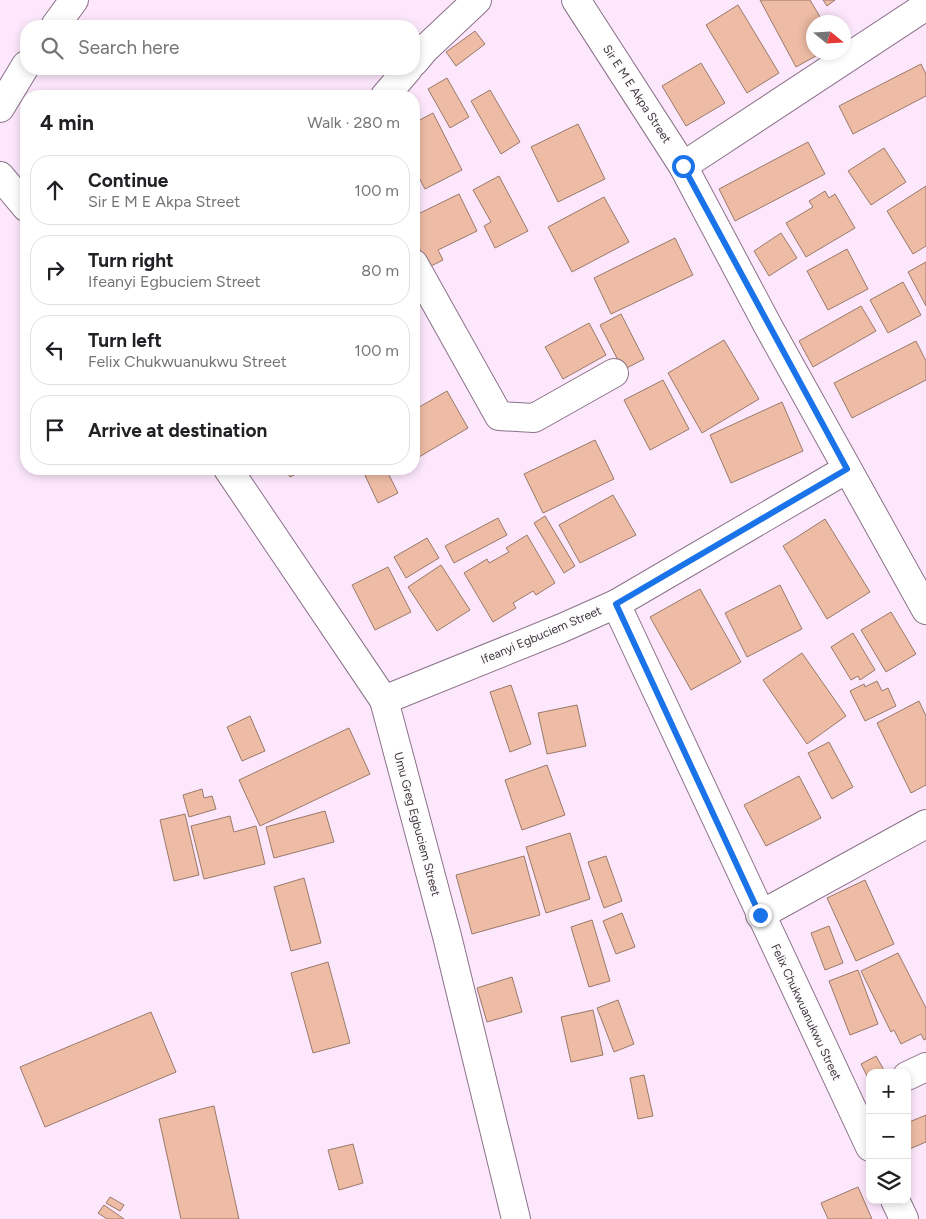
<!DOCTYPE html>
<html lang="en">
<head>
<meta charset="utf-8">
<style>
  :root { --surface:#fff; --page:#f2f2f2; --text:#202124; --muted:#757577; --line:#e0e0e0 }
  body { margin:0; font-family:Figtree,sans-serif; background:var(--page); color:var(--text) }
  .controls { position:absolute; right:15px; bottom:15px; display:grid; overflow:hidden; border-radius:10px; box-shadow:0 2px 8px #0003 }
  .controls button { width:45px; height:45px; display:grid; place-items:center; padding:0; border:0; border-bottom:1px solid var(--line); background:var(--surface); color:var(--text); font:25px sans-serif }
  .compass { position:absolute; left:806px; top:15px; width:45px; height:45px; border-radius:50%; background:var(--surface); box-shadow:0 2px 8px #0003; rotate:108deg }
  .stop { position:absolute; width:15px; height:15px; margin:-11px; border:4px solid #1a73e8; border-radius:50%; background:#fff }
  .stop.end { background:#1a73e8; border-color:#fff; box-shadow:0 1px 5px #0008 }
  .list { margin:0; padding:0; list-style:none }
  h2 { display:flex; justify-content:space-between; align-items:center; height:65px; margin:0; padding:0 20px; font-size:21px }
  h2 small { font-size:16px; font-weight:400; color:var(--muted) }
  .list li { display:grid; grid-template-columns:32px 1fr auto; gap:15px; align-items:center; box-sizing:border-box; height:70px; margin:0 10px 10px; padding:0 10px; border:1px solid var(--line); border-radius:20px }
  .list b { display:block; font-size:19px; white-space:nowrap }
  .list p { margin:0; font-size:16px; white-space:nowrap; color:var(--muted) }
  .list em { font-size:16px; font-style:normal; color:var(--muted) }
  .icon { flex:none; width:28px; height:28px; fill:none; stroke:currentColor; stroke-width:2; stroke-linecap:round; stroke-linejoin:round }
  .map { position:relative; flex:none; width:926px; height:1219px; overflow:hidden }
  .search { position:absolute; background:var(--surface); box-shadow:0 2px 8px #0003; left:20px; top:20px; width:400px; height:55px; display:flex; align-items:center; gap:12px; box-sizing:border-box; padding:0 18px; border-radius:20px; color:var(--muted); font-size:19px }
  .panel { position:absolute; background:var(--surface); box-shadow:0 2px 8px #0003; left:20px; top:90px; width:400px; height:385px; border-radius:20px }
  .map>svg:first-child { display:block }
</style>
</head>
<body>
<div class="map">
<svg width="926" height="1219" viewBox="0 0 926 1219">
  <rect width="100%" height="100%" fill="#fde7fc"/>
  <g fill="#eebca4" stroke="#99796a">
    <path d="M760,0h50l13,22h-9v30h9l-27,15z"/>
    <path d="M823,0h12l-8,6z"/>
    <path d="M738,5l41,68 -32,20 -41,-68z"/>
    <path d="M475,31l10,13 -29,22 -10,-14z"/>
    <path d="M701,63l24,40 -39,23 -24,-40z"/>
    <path d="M921,64l5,10v22l-73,38 -14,-28z"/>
    <path d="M447,78l22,39 -19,11 -22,-39z"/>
    <path d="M490,90l30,52 -19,12 -30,-53z"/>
    <path d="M433,113l29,57 -37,19 -11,-21v-45z"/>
    <path d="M578,124l27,55 -47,23 -27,-55z"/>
    <path d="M808,142l17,32 -90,47 -16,-32z"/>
    <path d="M884,148l22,34 -35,23 -23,-34z"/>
    <path d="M499,176l29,55 -33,17 -11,-22 7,-4 -18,-32z"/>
    <path d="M926,186v60l-13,8 -26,-43z"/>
    <path d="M825,191l4,7 6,-4 20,34 -49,29 -20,-34 27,-16 -4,-6z"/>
    <path d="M459,194l18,37 -39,19 5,10 -12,6 -5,-10 -2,2 -10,-21v-21z"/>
    <path d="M604,197l25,45 -57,30 -24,-45z"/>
    <path d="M781,233l16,25 -28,18 -15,-25z"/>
    <path d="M675,238l18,37 -82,39 -17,-36z"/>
    <path d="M847,249l21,40 -40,21 -21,-39z"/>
    <path d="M926,262v44l-18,-34z"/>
    <path d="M903,282l18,33 -33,18 -18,-33z"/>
    <path d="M861,306l15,25 -63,36 -14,-26z"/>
    <path d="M621,314l23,45 -21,11 -23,-45z"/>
    <path d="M589,323l17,32 -43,24 -18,-32z"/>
    <path d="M724,340l35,59 -57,34 -34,-60z"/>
    <path d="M916,341l10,20v19l-74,38 -18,-35z"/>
    <path d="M663,380l26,49 -39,21 -26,-50z"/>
    <path d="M447,391l21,37 -54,32v-50z"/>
    <path d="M782,402l21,49 -72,32 -21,-48z"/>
    <path d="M595,440l19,39 -71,34 -19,-39z"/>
    <path d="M286,469h20l-16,8z"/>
    <path d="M362,469h24l12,24 -20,10z"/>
    <path d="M613,495l23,40 -56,28 -21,-38z"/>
    <path d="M545,516l30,50 -11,7 -30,-50z"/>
    <path d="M498,518l9,17 -53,28 -9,-17z"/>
    <path d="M825,519l45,73 -43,27 -44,-73z"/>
    <path d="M527,535l28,48 -19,12 -3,-4 -20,12 3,5 -23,14 -29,-49 23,-14 2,4 20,-11 -3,-4z"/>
    <path d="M427,538l12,20 -33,20 -12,-21z"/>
    <path d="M441,565l29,45 -33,21 -29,-44z"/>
    <path d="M388,567l23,45 -36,18 -23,-45z"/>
    <path d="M780,585l22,44 -55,28 -22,-44z"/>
    <path d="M700,589l41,73 -50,28 -41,-73z"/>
    <path d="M891,612l25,42 -30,18 -25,-42z"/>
    <path d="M853,633l22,37 -15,10 -2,-4 -7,4 -20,-33z"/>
    <path d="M802,653l44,63 -39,28 -44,-64z"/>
    <path d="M877,681l5,10 6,-3 8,18 -31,15 -15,-30 14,-7 1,3z"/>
    <path d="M511,685l20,59 -21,8 -20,-60z"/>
    <path d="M919,701l7,15v69l-15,8 -34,-70z"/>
    <path d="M577,705l9,41 -39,8 -9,-41z"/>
    <path d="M250,716l15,35 -23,10 -15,-34z"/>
    <path d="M349,728l21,46 -110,52 -21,-46z"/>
    <path d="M829,742l24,45 -21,12 -24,-46z"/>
    <path d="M547,765l18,50 -43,15 -17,-50z"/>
    <path d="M799,776l22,42 -55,28 -22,-41z"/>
    <path d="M202,789l2,9 8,-2 4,13 -27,8 -6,-22z"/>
    <path d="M325,811l9,31 -60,16 -8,-31z"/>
    <path d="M185,814l14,61 -25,6 -14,-61z"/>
    <path d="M230,816l4,16 22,-6 9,38 -61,15 -13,-53z"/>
    <path d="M570,833l20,66 -44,14 -20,-66z"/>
    <path d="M524,856l16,59 -68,19 -16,-59z"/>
    <path d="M606,856l16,45 -18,7 -16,-46z"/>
    <path d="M304,878l17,65 -30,8 -17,-64z"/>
    <path d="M865,880l29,64 -38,17 -29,-63z"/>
    <path d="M622,913l13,34 -19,7 -13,-33z"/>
    <path d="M592,920l18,61 -21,6 -18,-60z"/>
    <path d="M829,926l14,37 -18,7 -14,-37z"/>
    <path d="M898,953l28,55v31l-2,1 -3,-6 -20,10 -7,-14 -3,2 -30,-61z"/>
    <path d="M328,962l22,81 -37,10 -22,-80z"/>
    <path d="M858,970l20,54 -28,11 -21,-54z"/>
    <path d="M512,977l10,35 -35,10 -10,-34z"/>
    <path d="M618,1000l16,44 -20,8 -17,-44z"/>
    <path d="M593,1010l10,45 -32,7 -10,-45z"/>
    <path d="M151,1012l25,60 -131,55 -25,-60z"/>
    <path d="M876,1056l8,14 -6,3h-8v4l-2,1 -7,-14z"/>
    <path d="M644,1075l9,41 -15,3 -8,-41z"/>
    <path d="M214,1106l25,113h-58l-22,-100z"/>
    <path d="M926,1115v27l-19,8v-27z"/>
    <path d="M353,1144l10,39 -24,7 -11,-40z"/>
    <path d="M858,1187l14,32h-44l-7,-16z"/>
    <path d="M110,1197l14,8 -4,6 -14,-8z"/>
    <path d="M104,1205l20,14h-17l-9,-6z"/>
  </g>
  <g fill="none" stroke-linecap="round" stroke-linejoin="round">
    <defs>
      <g id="minor">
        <path d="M576,0l107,166 85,160 158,284"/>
        <path d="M55,26l19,-26"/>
        <path d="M414,62l11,-13 52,-49"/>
        <path d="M385,96l23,-27"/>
        <path d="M0,108l26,-43"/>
        <path d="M683,166l243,-160"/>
        <path d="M0,176l26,31"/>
        <path d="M414,264l85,152 35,2 80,-45"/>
        <path d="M228,469l156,231 63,236 69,283"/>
        <path d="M616,604l254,543"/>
        <path d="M384,700l178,-72 54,-24 231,-135"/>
        <path d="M760,915l166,-91"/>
        <path d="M907,1076l19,-9"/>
        <path d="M895,1200l9,19"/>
      </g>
    </defs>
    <use href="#minor" stroke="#8b7289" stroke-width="30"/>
    <use href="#minor" stroke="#fff" stroke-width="28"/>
  </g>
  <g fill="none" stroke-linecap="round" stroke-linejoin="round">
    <path stroke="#1a73e8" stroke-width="6" d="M683,166l164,303 -231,135 144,311"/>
  </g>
  <g text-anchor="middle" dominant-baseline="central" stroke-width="4" stroke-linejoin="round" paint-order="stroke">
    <g font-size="12" fill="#413640" stroke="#fcfcfc">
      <text transform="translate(637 94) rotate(57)">Sir E M E Akpa Street</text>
      <text transform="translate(541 635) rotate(-23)">Ifeanyi Egbuciem Street</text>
      <text transform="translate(417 824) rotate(75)">Umu Greg Egbuciem Street</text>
      <text transform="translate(806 1012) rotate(65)">Felix Chukwuanukwu Street</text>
    </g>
  </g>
</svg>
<div class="controls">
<button>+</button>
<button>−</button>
<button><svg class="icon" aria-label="layers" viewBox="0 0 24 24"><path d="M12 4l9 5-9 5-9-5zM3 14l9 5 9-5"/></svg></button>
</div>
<svg class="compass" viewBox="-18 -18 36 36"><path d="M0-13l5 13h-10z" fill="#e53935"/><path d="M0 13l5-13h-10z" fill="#757577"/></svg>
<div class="stop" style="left:683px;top:166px"></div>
<div class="stop end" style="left:760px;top:915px"></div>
<div class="search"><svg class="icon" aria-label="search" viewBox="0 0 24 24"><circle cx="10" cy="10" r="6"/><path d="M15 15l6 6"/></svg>Search here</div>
<section class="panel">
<h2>4 min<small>Walk · 280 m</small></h2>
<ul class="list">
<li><svg class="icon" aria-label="ahead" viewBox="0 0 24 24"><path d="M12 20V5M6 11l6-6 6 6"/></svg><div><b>Continue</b><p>Sir E M E Akpa Street</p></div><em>100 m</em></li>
<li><svg class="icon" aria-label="right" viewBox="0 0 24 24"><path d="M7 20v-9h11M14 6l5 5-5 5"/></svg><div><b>Turn right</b><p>Ifeanyi Egbuciem Street</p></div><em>80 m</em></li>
<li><svg class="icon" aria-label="left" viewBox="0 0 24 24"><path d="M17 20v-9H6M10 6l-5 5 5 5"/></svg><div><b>Turn left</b><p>Felix Chukwuanukwu Street</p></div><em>100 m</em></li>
<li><svg class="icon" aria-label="arrive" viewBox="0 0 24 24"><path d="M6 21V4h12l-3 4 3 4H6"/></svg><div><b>Arrive at destination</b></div></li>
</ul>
</section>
</div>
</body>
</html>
